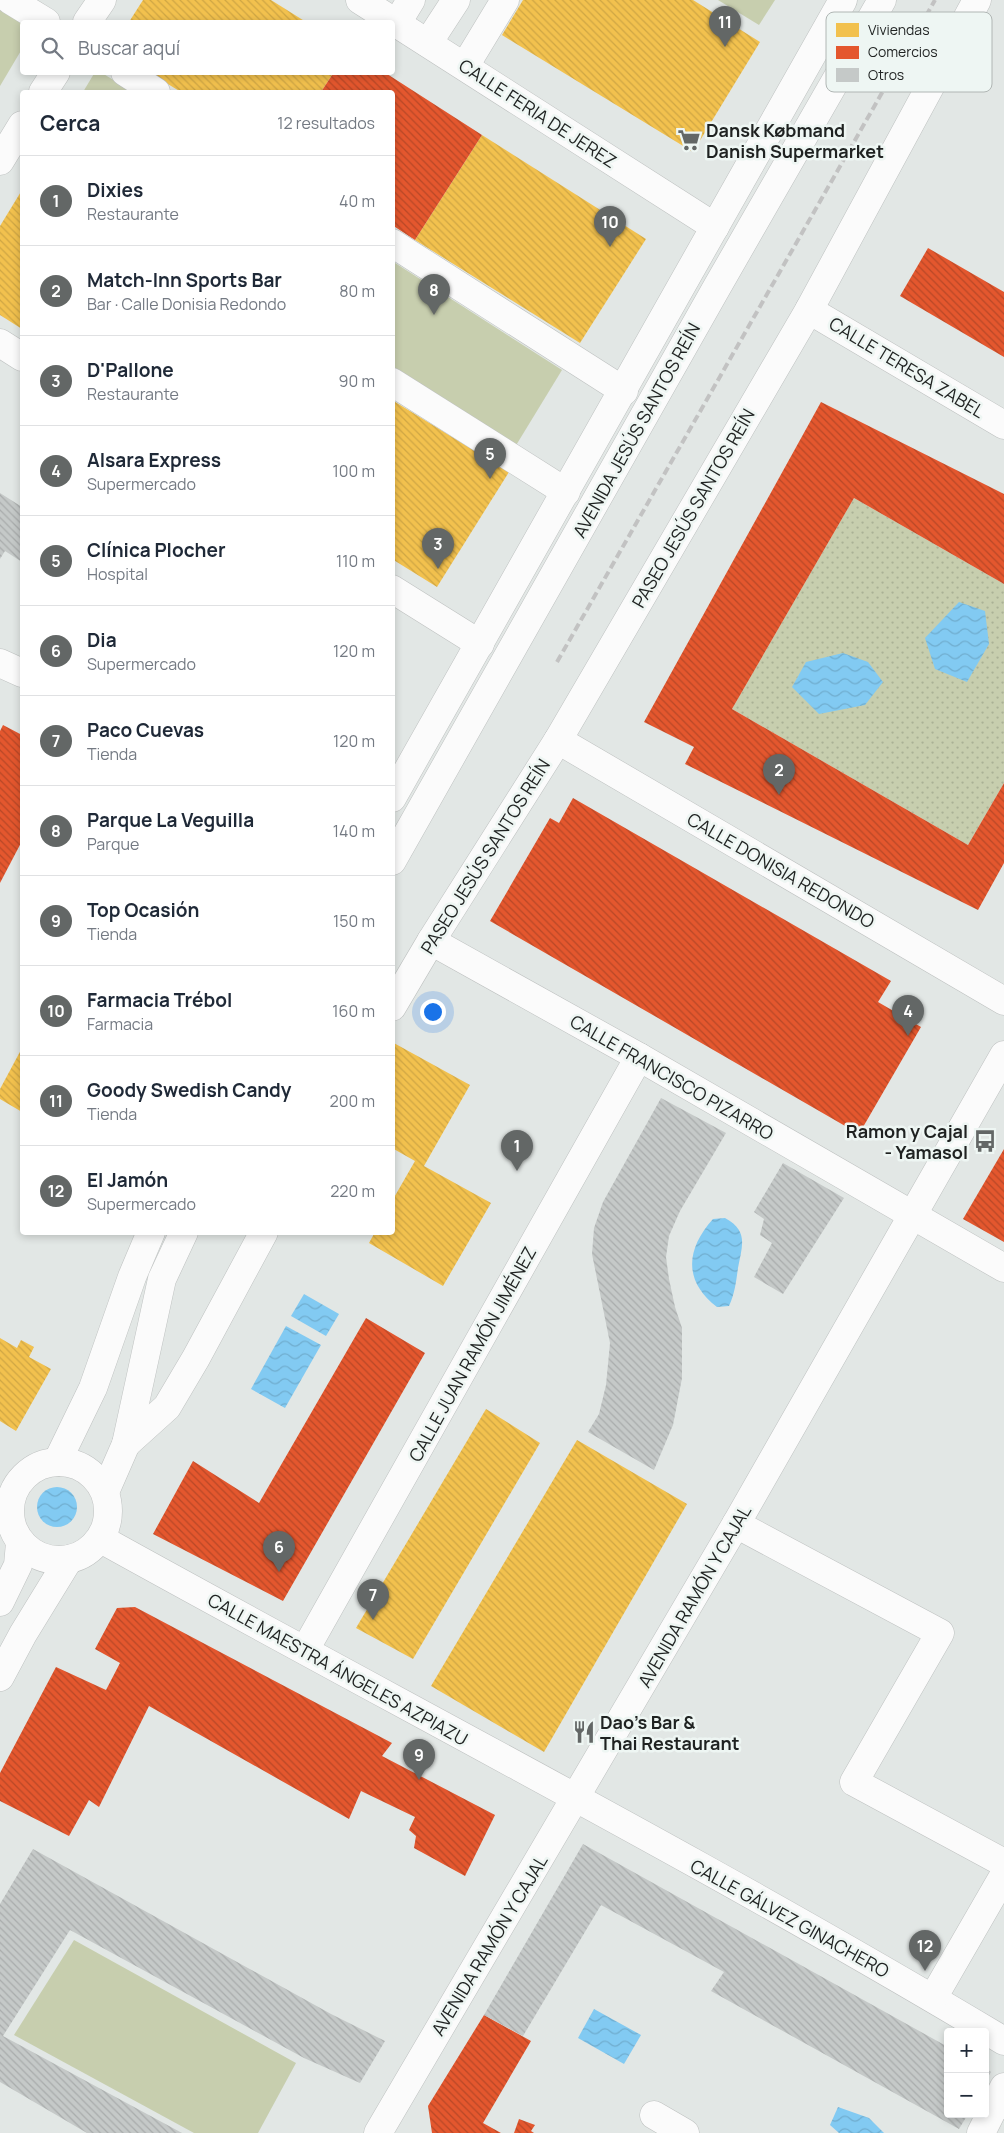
<!DOCTYPE html>
<html lang="es">
<head>
<meta charset="utf-8">
<style>
  :root { --surface:#fff; --page:#f6f6f7; --text:#1f2937; --muted:#747a83; --line:#e0e1e3; --accent:#636766 }
  body { margin:0; font-family:Manrope,sans-serif; background:var(--page); color:var(--text) }
  .controls { position:absolute; right:15px; bottom:15px; display:grid; overflow:hidden; border-radius:5px; box-shadow:0 2px 8px #0003 }
  .controls button { width:45px; height:45px; display:grid; place-items:center; padding:0; border:0; border-bottom:1px solid var(--line); background:var(--surface); color:var(--text); font:25px sans-serif }
  .you { position:absolute; left:432px; top:1011px; width:18px; height:18px; margin:-12px; border:4px solid #fff; border-radius:50%; background:#1a73e8; box-shadow:0 0 0 8px #1a73e833 }
  .badge { display:grid; place-items:center; width:32px; height:32px; border-radius:50%; background:var(--accent); color:#fff; font-size:16px; font-weight:700 }
  .pin { position:absolute; translate:-50% -41px; filter:drop-shadow(0 1px 2px #0008) }
  .pin::after { content:''; position:absolute; top:26px; width:18px; height:15px; background:inherit; clip-path:polygon(0 0,100% 0,50% 100%) }
  .list { margin:0; padding:0; list-style:none }
  h2 { display:flex; justify-content:space-between; align-items:center; height:65px; margin:0; padding:0 20px; font-size:21px }
  h2 small { font-size:16px; font-weight:400; color:var(--muted) }
  .list li { display:grid; grid-template-columns:32px 1fr auto; gap:15px; align-items:center; box-sizing:border-box; height:90px; padding:0 20px; border-top:1px solid var(--line) }
  .list b { display:block; font-size:19px; white-space:nowrap }
  .list p { margin:0; font-size:16px; white-space:nowrap; color:var(--muted) }
  .list em { font-size:16px; font-style:normal; color:var(--muted) }
  .icon { flex:none; width:28px; height:28px; fill:none; stroke:currentColor; stroke-width:2; stroke-linecap:round; stroke-linejoin:round }
  .map { position:relative; flex:none; width:1004px; height:2133px; overflow:hidden }
  .search { position:absolute; background:var(--surface); box-shadow:0 2px 8px #0003; left:20px; top:20px; width:375px; height:55px; display:flex; align-items:center; gap:12px; box-sizing:border-box; padding:0 18px; border-radius:5px; color:var(--muted); font-size:19px }
  .panel { position:absolute; background:var(--surface); box-shadow:0 2px 8px #0003; left:20px; top:90px; width:375px; height:1145px; border-radius:5px }
  .map>svg:first-child { display:block }
</style>
</head>
<body>
<div class="map">
<svg width="1004" height="2133" viewBox="0 0 1004 2133">
  <defs>
    <pattern id="garden-dots" width="8" height="8" patternUnits="userSpaceOnUse" patternTransform="scale(1.25)"><rect width="8" height="8" fill="#c7ceae"/><path d="M2 2h.1M6 6h.1" fill="none" stroke="#aab195" stroke-width="1.8" stroke-linecap="round"/></pattern>
    <pattern id="water-waves" width="16" height="10" patternUnits="userSpaceOnUse" patternTransform="scale(1.25)"><rect width="16" height="10" fill="#82caf2"/><path d="M0 5q4-4 8 0t8 0" fill="none" stroke="#70adcf"/></pattern>
    <pattern id="homes-back-hatch" width="6" height="6" patternUnits="userSpaceOnUse" patternTransform="scale(1.25)"><rect width="6" height="6" fill="#f2c14e"/><path d="M-1 5l2 2M0 0l6 6M5-1l2 2" fill="none" stroke="#cfa644"/></pattern>
    <pattern id="shops-back-hatch" width="6" height="6" patternUnits="userSpaceOnUse" patternTransform="scale(1.25)"><rect width="6" height="6" fill="#e4572e"/><path d="M-1 5l2 2M0 0l6 6M5-1l2 2" fill="none" stroke="#b84827"/></pattern>
    <pattern id="building-back-hatch" width="6" height="6" patternUnits="userSpaceOnUse" patternTransform="scale(1.25)"><rect width="6" height="6" fill="#c5c9c8"/><path d="M-1 5l2 2M0 0l6 6M5-1l2 2" fill="none" stroke="#a9acac"/></pattern>
  </defs>
  <rect width="100%" height="100%" fill="#e2e7e5"/>
  <g fill="#c7ceae">
    <path d="M718,0h57l-16,25z"/>
    <path d="M0,6l22,16v27l-22,37z"/>
    <path d="M95,72l7,1 31,19h-50z"/>
    <path d="M392,261l170,109 -47,77 -122,-78z"/>
    <path d="M74,1940l222,123 -38,70h-64l-180,-98z"/>
  </g>
  <path fill="url(#garden-dots)" d="M854,498l150,86v199l-36,62 -236,-136z"/>
  <g fill="url(#water-waves)">
    <path d="M959,602l26,9 4,33 -22,38 -32,-13 -10,-31z"/>
    <path d="M843,653l25,9 15,20 -18,23 -46,9 -27,-27 14,-25z"/>
    <path d="M725,1218c24,13 17,28 13,50 -2,14 -3,25 -9,38l-12,1c-34,-26 -31,-58 -4,-88z"/>
    <path d="M304,1294l35,20 -13,22 -35,-20z"/>
    <path d="M286,1326l35,19 -36,63 -34,-19z"/>
    <circle cx="57" cy="1507" r="20"/>
    <path d="M594,2009l47,26 -17,29 -46,-26z"/>
    <path d="M838,2107l31,11 15,15h-45l-9,-8z"/>
  </g>
  <g fill="url(#homes-back-hatch)">
    <path d="M143,0h128l35,22h-177z"/>
    <path d="M523,0h170l67,42 -67,110 -191,-117z"/>
    <path d="M148,72h186l-13,20h-140z"/>
    <path d="M482,135l164,104 -66,104 -165,-103z"/>
    <path d="M22,190v139l-22,-14v-89z"/>
    <path d="M392,400l117,72 -72,115 -45,-28z"/>
    <path d="M392,1042l78,43 -46,81 67,37 -48,83 -74,-43 6,-11h17v-31l23,-40 -23,-13z"/>
    <path d="M22,1048v64l-22,-13v-10z"/>
    <path d="M0,1338l17,10 4,-8 13,7 -5,10 22,12 -35,62 -16,-10z"/>
    <path d="M486,1409l54,34 -127,216 -57,-31z"/>
    <path d="M577,1440l110,64 -143,248 -113,-66z"/>
  </g>
  <g fill="url(#shops-back-hatch)">
    <path d="M334,72h50l98,63 -67,105 -23,-15v-133h-71z"/>
    <path d="M928,248l76,44v65l-104,-61z"/>
    <path d="M821,402l183,92v90l-150,-86 -122,211 236,136 36,-62v80l-26,47 -293,-146 9,-17 -50,-25z"/>
    <path d="M3,725l19,10v106l-22,42v-152z"/>
    <path d="M573,798l318,183 -13,21 43,25 -62,107 -369,-213 60,-103 9,5z"/>
    <path d="M1004,1149v93l-41,-23z"/>
    <path d="M366,1318l59,35 -142,248 -130,-67 40,-73 66,42z"/>
    <path d="M135,1607l257,136 -10,13 113,59 -30,61 -51,-28 2,-12 -7,-6 6,-13 -54,-26 -12,28 -200,-113 -50,101 -10,-7 -20,36 -69,-35v-28l56,-106 50,23 14,-27 -25,-14 22,-41z"/>
    <path d="M484,2015l47,26 -48,82 18,10h-69l-4,-27z"/>
    <path d="M519,2119l16,6 -4,6 3,2h-20z"/>
  </g>
  <g fill="url(#building-back-hatch)">
    <path d="M0,493l22,14v55l-17,-11 -5,8z"/>
    <path d="M661,1098l65,35 -46,78 -11,25 -3,21 3,22 6,28 7,21v50l-9,47 -19,45 -66,-38 11,-18 7,-29 4,-42 -18,-89 2,-26 9,-26z"/>
    <path d="M783,1163l61,35 -61,96 -29,-17 18,-34 -12,-8 4,-16 -10,-7z"/>
    <path d="M583,1844l365,203v67h20l-9,15 -248,-138 13,-19 -123,-67 -78,131 -39,-21z"/>
    <path d="M33,1849l298,165 54,27 -25,42 -56,-25 -234,-128 -67,106 179,97h-95l-87,-51v-178z"/>
    <path d="M985,2068l6,4 -6,10z"/>
  </g>
  <g fill="none" stroke-linecap="round" stroke-linejoin="round">
    <defs>
      <g id="minor">
        <path d="M10,0l36,22"/>
        <path d="M360,0l355,227"/>
        <path d="M87,22l15,-22"/>
        <path d="M397,23l14,-23"/>
        <path d="M428,43l28,-43"/>
        <path d="M465,66l40,-66"/>
        <path d="M125,72l31,20"/>
        <path d="M43,92l13,-20"/>
        <path d="M0,161l22,-36"/>
        <path d="M392,243l232,148"/>
        <path d="M809,310l195,115"/>
        <path d="M0,343l22,14"/>
        <path d="M392,382l174,110"/>
        <path d="M392,589l88,55"/>
        <path d="M0,663l22,10"/>
        <path d="M558,740l446,261"/>
        <path d="M392,798l451,-798"/>
        <path d="M392,861l325,-574 165,-287"/>
        <path d="M431,941l208,116 365,211"/>
        <path d="M392,1007l39,-66 127,-201 251,-430 168,-310"/>
        <path d="M126,1444l41,-37 29,-49 68,-126"/>
        <circle cx="59" cy="1511" r="49"/>
        <path d="M57,1462l36,-74 39,-111 19,-45"/>
        <path d="M105,1492l21,-48 36,-165 22,-47"/>
        <path d="M736,1524l204,109 -86,149 150,81"/>
        <path d="M101,1539c301,167 608,325 903,502"/>
        <path d="M0,1602l18,-37 2,-22"/>
        <path d="M305,1650l334,-593"/>
        <path d="M0,1677l23,-43 46,-75"/>
        <path d="M933,1998l71,-123"/>
        <path d="M654,2115l31,18"/>
        <path d="M378,2133l358,-609 268,-469"/>
        <path d="M981,2133l23,-46"/>
      </g>
    </defs>
    <use href="#minor" stroke="#bec1c0" stroke-width="29"/>
    <use href="#minor" stroke="#fbfbfb" stroke-width="28"/>
    <path stroke="#c2c2c2" stroke-width="4" stroke-dasharray="8 4" stroke-linecap="butt" d="M557,662l378,-662"/>
  </g>
  <defs>
    <symbol id="supermarket-bare" viewBox="-9 -9 18 18"><path d="M-6-5.5h2.5l.6 2H6L4.5 2H-2.5L-4.4-4H-6ZM-1.5 3.2a1.3 1.3 0 1 0 .1 0ZM3 3.2a1.3 1.3 0 1 0 .1 0Z" fill="#636766" stroke="#eef6f3" stroke-width="2.5" paint-order="stroke"/></symbol>
    <symbol id="bus-bare" viewBox="-9 -9 18 18"><path d="M-5-6H5V4H4V6H2V4H-2V6H-4V4H-5ZM-3.5-4V0h7V-4ZM-3.5 1.2v1.5H-2V1.2ZM2 1.2v1.5H3.5V1.2Z" fill="#636766" stroke="#eef6f3" stroke-width="2.5" paint-order="stroke"/></symbol>
    <symbol id="restaurant-bare" viewBox="-9 -9 18 18"><path d="M-5-6h1v4h1v-4h1v4h1v-4h1v5L-1.5 .5V6h-2V.5L-5-1ZM5-6V6H3V1.5H1.5Q1.5-4 5-6Z" fill="#636766" stroke="#eef6f3" stroke-width="2.5" paint-order="stroke"/></symbol>
  </defs>
  <g fill-rule="evenodd">
    <use href="#supermarket-bare" x="673" y="124" width="32" height="32"/>
    <use href="#bus-bare" x="969" y="1125" width="32" height="32"/>
    <use href="#restaurant-bare" x="568" y="1716" width="32" height="32"/>
  </g>
  <g text-anchor="middle" dominant-baseline="central" stroke-width="5" stroke-linejoin="round" paint-order="stroke">
    <g font-size="18" fill="#1f2221" stroke="#eef6f3">
      <text transform="translate(538 113) rotate(33)">CALLE FERIA DE JEREZ</text>
      <text transform="translate(907 367) rotate(31)">CALLE TERESA ZABEL</text>
      <text transform="translate(636 430) rotate(-61)">AVENIDA JESÚS SANTOS REÍN</text>
      <text transform="translate(693 508) rotate(-60)">PASEO JESÚS SANTOS REÍN</text>
      <text transform="translate(485 856) rotate(-58)">PASEO JESÚS SANTOS REÍN</text>
      <text transform="translate(781 870) rotate(30)">CALLE DONISIA REDONDO</text>
      <text transform="translate(672 1077) rotate(30)">CALLE FRANCISCO PIZARRO</text>
      <text transform="translate(472 1354) rotate(-61)">CALLE JUAN RAMÓN JIMÉNEZ</text>
      <text transform="translate(694 1596) rotate(-60)">AVENIDA RAMÓN Y CAJAL</text>
      <text transform="translate(338 1669) rotate(29)">CALLE MAESTRA ÁNGELES AZPIAZU</text>
      <text transform="translate(790 1918) rotate(29)">CALLE GÁLVEZ GINACHERO</text>
      <text transform="translate(489 1945) rotate(-59)">AVENIDA RAMÓN Y CAJAL</text>
    </g>
    <g font-size="18" font-weight="bold" fill="#1f2221" stroke="#eef6f3" text-anchor="start">
      <text x="706" y="130">Dansk Købmand<tspan x="706" dy="21">Danish Supermarket</tspan></text>
      <text x="968" y="1131" text-anchor="end">Ramon y Cajal<tspan x="968" dy="21">- Yamasol</tspan></text>
      <text x="600" y="1722">Dao's Bar &amp;<tspan x="600" dy="21">Thai Restaurant</tspan></text>
    </g>
  </g>
  <rect x="826" y="12" width="166" height="80" rx="8" fill="#eef6f3" stroke="#b0b6b4" stroke-width="1"/>
  <rect x="836" y="23" width="23" height="14" fill="#f2c14e"/>
  <rect x="836" y="46" width="23" height="13" fill="#e4572e"/>
  <rect x="836" y="68" width="23" height="14" fill="#c5c9c8"/>
  <g font-size="14" fill="#1f2221">
    <text x="868" y="35">Viviendas</text>
    <text x="868" y="57">Comercios</text>
    <text x="868" y="80">Otros</text>
  </g>
</svg>
<div class="controls">
<button>+</button>
<button>−</button>
</div>
<div class="you"></div>
<div class="pin badge" style="left:517px;top:1171px">1</div>
<div class="pin badge" style="left:779px;top:795px">2</div>
<div class="pin badge" style="left:438px;top:569px">3</div>
<div class="pin badge" style="left:908px;top:1036px">4</div>
<div class="pin badge" style="left:490px;top:479px">5</div>
<div class="pin badge" style="left:279px;top:1572px">6</div>
<div class="pin badge" style="left:373px;top:1620px">7</div>
<div class="pin badge" style="left:434px;top:315px">8</div>
<div class="pin badge" style="left:419px;top:1780px">9</div>
<div class="pin badge" style="left:610px;top:247px">10</div>
<div class="pin badge" style="left:725px;top:47px">11</div>
<div class="pin badge" style="left:925px;top:1971px">12</div>
<div class="search"><svg class="icon" aria-label="search" viewBox="0 0 24 24"><circle cx="10" cy="10" r="6"/><path d="M15 15l6 6"/></svg>Buscar aquí</div>
<section class="panel">
<h2>Cerca<small>12 resultados</small></h2>
<ul class="list">
<li><span class="badge">1</span><div><b>Dixies</b><p>Restaurante</p></div><em>40 m</em></li>
<li><span class="badge">2</span><div><b>Match-Inn Sports Bar</b><p>Bar · Calle Donisia Redondo</p></div><em>80 m</em></li>
<li><span class="badge">3</span><div><b>D'Pallone</b><p>Restaurante</p></div><em>90 m</em></li>
<li><span class="badge">4</span><div><b>Alsara Express</b><p>Supermercado</p></div><em>100 m</em></li>
<li><span class="badge">5</span><div><b>Clínica Plocher</b><p>Hospital</p></div><em>110 m</em></li>
<li><span class="badge">6</span><div><b>Dia</b><p>Supermercado</p></div><em>120 m</em></li>
<li><span class="badge">7</span><div><b>Paco Cuevas</b><p>Tienda</p></div><em>120 m</em></li>
<li><span class="badge">8</span><div><b>Parque La Veguilla</b><p>Parque</p></div><em>140 m</em></li>
<li><span class="badge">9</span><div><b>Top Ocasión</b><p>Tienda</p></div><em>150 m</em></li>
<li><span class="badge">10</span><div><b>Farmacia Trébol</b><p>Farmacia</p></div><em>160 m</em></li>
<li><span class="badge">11</span><div><b>Goody Swedish Candy</b><p>Tienda</p></div><em>200 m</em></li>
<li><span class="badge">12</span><div><b>El Jamón</b><p>Supermercado</p></div><em>220 m</em></li>
</ul>
</section>
</div>
</body>
</html>
